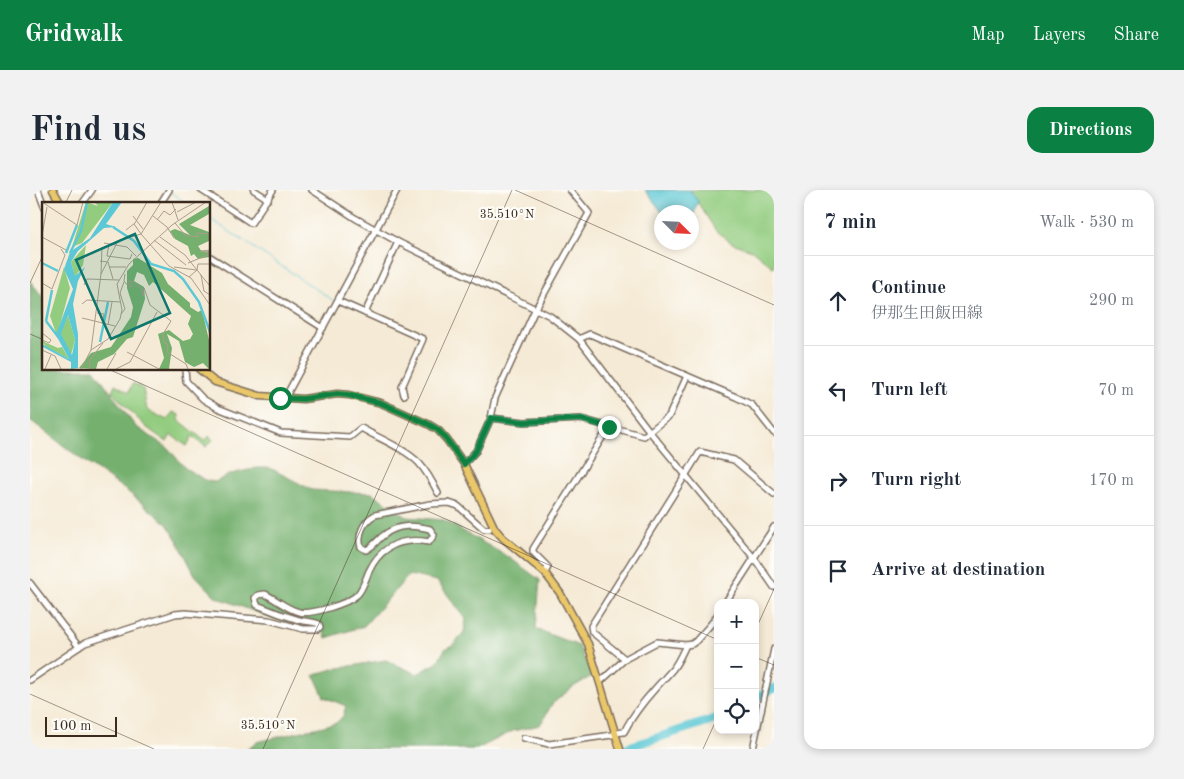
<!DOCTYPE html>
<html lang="en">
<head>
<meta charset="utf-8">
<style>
  :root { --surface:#fff; --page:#f2f2f3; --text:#1f2937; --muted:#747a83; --line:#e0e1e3; --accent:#0b8043 }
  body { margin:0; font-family:"Old Standard TT","Noto Serif JP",serif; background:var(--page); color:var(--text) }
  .controls { position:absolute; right:15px; bottom:15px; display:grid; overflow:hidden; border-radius:10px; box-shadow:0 2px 8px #0003 }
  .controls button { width:45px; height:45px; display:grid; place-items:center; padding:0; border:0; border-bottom:1px solid var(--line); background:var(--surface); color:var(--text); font:25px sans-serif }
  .compass { position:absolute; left:624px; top:15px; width:45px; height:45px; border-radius:50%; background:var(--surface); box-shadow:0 2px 8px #0003; rotate:114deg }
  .scale { position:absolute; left:15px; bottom:12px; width:72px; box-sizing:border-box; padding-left:5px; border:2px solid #3b2a1e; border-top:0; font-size:14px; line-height:18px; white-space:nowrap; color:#3b2a1e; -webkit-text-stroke:4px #fdfcf7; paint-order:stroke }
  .stop { position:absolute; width:15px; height:15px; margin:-11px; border:4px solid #0b8043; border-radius:50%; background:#fff }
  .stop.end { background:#0b8043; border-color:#fff; box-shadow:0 1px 5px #0008 }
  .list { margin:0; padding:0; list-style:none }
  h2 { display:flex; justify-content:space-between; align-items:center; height:65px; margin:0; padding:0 20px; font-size:21px }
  h2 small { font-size:16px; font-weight:400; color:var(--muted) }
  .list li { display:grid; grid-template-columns:32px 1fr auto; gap:15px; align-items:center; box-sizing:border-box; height:90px; padding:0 20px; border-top:1px solid var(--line) }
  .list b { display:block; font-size:19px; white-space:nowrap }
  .list p { margin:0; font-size:16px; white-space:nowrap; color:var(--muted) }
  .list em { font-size:16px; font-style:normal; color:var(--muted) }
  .icon { flex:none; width:28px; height:28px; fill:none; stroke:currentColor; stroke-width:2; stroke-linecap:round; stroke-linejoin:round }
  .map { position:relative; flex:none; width:744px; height:559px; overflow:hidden; border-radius:15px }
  header { display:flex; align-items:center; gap:30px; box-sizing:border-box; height:70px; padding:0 25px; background:var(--accent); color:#fff }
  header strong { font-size:24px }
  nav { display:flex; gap:28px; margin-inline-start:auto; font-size:18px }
  .intro { display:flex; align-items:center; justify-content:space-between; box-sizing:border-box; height:120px; padding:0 30px }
  h1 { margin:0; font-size:35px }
  .button { padding:12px 22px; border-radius:15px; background:var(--accent); color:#fff; font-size:18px; font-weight:700 }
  main { display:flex; gap:30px; padding:0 30px }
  aside { flex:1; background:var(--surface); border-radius:15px; box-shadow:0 2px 8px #0003 }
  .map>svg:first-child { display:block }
</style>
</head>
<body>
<header>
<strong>Gridwalk</strong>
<nav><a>Map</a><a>Layers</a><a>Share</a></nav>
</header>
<div class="intro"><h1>Find us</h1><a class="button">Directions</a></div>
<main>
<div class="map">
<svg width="744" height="559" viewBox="0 0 744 559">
  <rect width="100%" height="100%" fill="#fdfcf7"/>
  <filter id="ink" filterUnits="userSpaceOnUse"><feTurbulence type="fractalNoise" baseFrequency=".02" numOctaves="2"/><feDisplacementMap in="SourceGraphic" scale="10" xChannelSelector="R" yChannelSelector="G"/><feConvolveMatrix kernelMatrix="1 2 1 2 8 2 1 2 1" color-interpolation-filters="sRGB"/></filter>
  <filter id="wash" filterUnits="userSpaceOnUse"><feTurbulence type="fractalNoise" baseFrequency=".0096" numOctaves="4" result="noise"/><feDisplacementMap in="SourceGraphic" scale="20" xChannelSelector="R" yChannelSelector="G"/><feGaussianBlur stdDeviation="1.12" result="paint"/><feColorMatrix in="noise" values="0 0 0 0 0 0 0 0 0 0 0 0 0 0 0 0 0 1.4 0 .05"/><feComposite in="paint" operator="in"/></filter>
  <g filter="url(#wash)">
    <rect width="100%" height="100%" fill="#f5ead5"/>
    <g fill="#92cc7f" stroke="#667b4e">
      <path d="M660,0h84v78l-22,-18 -20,-7 -16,-12z"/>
      <path d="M103,193l10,6 4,21 20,10 6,-8 6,3v5l26,21 4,-5 4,4 -7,7 -14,-11 -5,10 -16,-11 -4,7 -21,-15 -34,-35 3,-8 14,8z"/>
    </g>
    <path fill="#75b06e" stroke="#586d46" d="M0,91l14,17v71h50l41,57 33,22 17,20 20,12 10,2 16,-8 26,-6h13l42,22 60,3 35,24 37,3 66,38 30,22 -4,49 43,17 13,30 -19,11 -21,17 -12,21 -27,6 -36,18h-231l11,-7 79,-19 7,-7 3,-10 -22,-9 -10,-22 19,-6 53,-9 31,14 20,-11 8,-14 8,-4 11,-13 2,-13 -29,-38 -28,-6 -45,51 -38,12 -2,-7 -53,-13 -55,-21 -21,-22 -18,-35 -10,-16 -40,-33 -46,-32 -51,-39z"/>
    <path fill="#5cc8d5" stroke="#4c797a" d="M615,0h45l8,11 -6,19v-8h-30z"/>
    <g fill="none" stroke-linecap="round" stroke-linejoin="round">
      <g stroke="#5cc8d5" stroke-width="1">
        <path d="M140,2l18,12"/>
        <path d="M179,28l125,83"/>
      </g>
      <g stroke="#5cc8d5" stroke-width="9">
        <path d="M725,508l19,-10"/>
        <path d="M593,559l95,-31"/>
      </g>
    </g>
  </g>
  <g filter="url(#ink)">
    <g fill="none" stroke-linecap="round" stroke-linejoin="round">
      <defs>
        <g id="minor">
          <path d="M8,0l6,16"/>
          <path d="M171,0l50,33 22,-33"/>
          <path d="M224,0l14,9"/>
          <path d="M282,0l43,28 43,24 152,74 29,23 71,93 104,126 20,29"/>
          <path d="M52,14l10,-14"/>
          <path d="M130,14l9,-14"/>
          <path d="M179,66l114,72"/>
          <path d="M308,111l27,12 33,-71"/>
          <path d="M335,123l58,26 -21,48 2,8"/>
          <path d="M549,149l11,-5 146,63 16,8 22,28"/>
          <path d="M155,179l1,12 17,18 15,9 63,25 69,4 11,-9c19,11 43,20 58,35 8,9 14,20 19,30"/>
          <path d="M255,208l112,-208"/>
          <path d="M461,228l33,4 57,-3 63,17 25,-20 18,-40"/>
          <path d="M434,274l12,-13 15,-33 4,-20 39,-86 55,-99 -19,-23"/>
          <path d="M515,383l3,-6 -15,-15v-3l76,-122"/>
          <path d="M0,393l49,64"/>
          <path d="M695,413l49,-76"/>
          <path d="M595,469l-33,-27 -1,-6 109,-174 34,8 40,34"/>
          <path d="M0,490l55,-37 90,-29 10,-1 84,7 34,9h15l2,-2 -1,-3c-6,-3 -13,-2 -20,-4 -14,-4 -28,-9 -42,-15l-2,-7 3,-3 7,-1c11,5 22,15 34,18 12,3 48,-8 58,-17 6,-6 9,-17 12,-24 12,-25 33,-34 60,-29l5,-7 -4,-6c-16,-4 -32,-5 -46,6 -6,4 -11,12 -18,15l-5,-3c-4,-13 3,-26 14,-32l55,-11 19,-1 9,3 26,23h5"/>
          <path d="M570,492l25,-23 32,-17 29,3 6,-1 4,-3 15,-17 7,-10"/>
          <path d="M585,543l9,-1c12,-24 31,-43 48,-62 6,-7 10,-17 14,-25"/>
          <path d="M494,548l25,6 63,-9"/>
          <path d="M723,559l21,-100"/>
        </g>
        <g id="major">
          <path d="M23,0l8,14"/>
          <path d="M169,179l16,13 45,14 43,3 34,-5 12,1 32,8 47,21 10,6 9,10 17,24 31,65 8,9 42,35 15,20 28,51 32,105"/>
        </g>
      </defs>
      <use href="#minor" stroke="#7c6d5e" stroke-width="8"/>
      <use href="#major" stroke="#7c6d5e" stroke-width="9"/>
      <use href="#minor" stroke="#fff" stroke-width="5"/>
      <use href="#major" stroke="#eac769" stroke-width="6"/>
    </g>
  </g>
  <g fill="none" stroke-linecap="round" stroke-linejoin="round" filter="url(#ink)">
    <path stroke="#0b8043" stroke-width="6" d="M250,208l23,1 34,-5 11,1 33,8 47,21 10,6 9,10 17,24 12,-13 15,-33 33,4 57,-3 28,8"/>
  </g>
  <path fill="none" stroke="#3b2a1e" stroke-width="1" stroke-opacity="0.45" d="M485,0l259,115M35,14l7,-14M0,93l14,-30M0,144l14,6M78,179l610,271M725,441l19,-42M725,467l19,8M0,504l124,55M233,559l249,-559M673,559l15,-33"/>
  <g transform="translate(12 12)">
    <rect width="168" height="168" fill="#f5ead5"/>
    <path d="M44,0l12,4 -4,-4h19l-31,41 -10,4zM44,43l-3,20 -8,12 -4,-15zM22,65l6,21 -13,48 -7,-20zM26,113l7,25 -4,15 -11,-21zM0,139l16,7 4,-1 7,12 -23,-12z" fill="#92cc7f"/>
    <path d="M167,4v8l-19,11 19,7v9l-11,5 4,6 7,-1v6l-11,2 -4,-5 -3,2 -3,-10 -13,-7 -5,-8 5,-2 15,6 -11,-11zM96,56l24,15 6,11 22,19v4l8,5 4,-2 7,30v29l-6,-6 -9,4 -9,-5 -6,-21 -12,-7 5,14 -3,21h-10l5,-11 -6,-24 11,-4 14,11 7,-2 3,-5 -5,-10 3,-8 -38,-34 -4,4 -5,-11 -7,-3 -3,9 10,6 1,12 -12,38 -6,2 -13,15 -16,8 -2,7 -17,-1 12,-15 20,-6 20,-30 2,-10 -6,-19v-17l6,-6v-6z" fill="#75b06e"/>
    <path d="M71,0h9l-16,22 10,3 -12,1 -26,23 -7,11 4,14 10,-9 -7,14 -5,23 5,30v34l-7,1v-7l-28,-15 -1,-3 27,15 -13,-24 17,-46 -9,-20 6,-17 20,-14zM26,113l7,25 -3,15 -11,-21z" fill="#5cc8d5" fill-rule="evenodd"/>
    <path fill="none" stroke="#5cc8d5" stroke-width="2.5" d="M71,25l21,14 17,23 23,7 9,8 16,23 11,30M24,51l11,-28M28,51l11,-22 6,-29M0,61l16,8M4,119l6,-31M4,119l13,17M58,140l8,-40"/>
    <path fill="none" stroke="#ab9d8c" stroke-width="1" d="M0,0l35,23 6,-23M119,0l-20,32 28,32 22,12 19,27M130,0l6,18M135,10l19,-10M91,14l10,13M111,14l14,11 7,11M115,18l7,-9 6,4 6,-6M133,21l10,12 13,2 -1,-4 13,1M84,28l9,-7 12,-21M0,34l5,-29M0,35l24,13M118,35l25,18 16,20 3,16 6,4M112,38l32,25M62,41l23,4 9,9M67,42l-2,12 23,3 2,-5M168,48l-9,1 9,2M58,59l8,1 5,17M146,61l22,-9M67,65h17M132,65l22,3M59,72l1,-27M83,72l-1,7 5,6 4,-1 -4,-2v-4l12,8 2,8 1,-8 6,17 21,16 -8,13 1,8 4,3 -1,7 19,12 2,5M158,72l10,12M147,75l8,-7 1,-6h12M0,81l10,6 13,-34 -4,-6M42,83l3,-6 32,1M40,102l5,-4 34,2M55,111l7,1 -2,10M79,112l4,-5 -5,-16 4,-11M40,116l33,8M66,123l4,-23M0,131l9,7 -2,3 -7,-3M0,148l13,6 6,13M49,148l10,-76 17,-33 23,-7 -7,-10M85,150l32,17M3,167l6,-14M39,167l10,-19 17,-11 12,-20 2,-9 -5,-26 12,-20 43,-39 34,-23M48,167l-1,-8 14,-18M65,167l9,-16M74,167l14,-7 27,-50"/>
    <path fill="#0f766e" fill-opacity="0.15" stroke="#0f766e" stroke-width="2.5" d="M93,32l35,79 -59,26 -35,-79z"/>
    <rect width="168" height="168" fill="none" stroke="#3b2a1e" stroke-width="2.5"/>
  </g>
  <g font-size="12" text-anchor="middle" fill="#3b2a1e" stroke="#fdfcf7" stroke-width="4.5" stroke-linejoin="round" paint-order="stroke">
    <text x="477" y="28">35.510°N</text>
    <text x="238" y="539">35.510°N</text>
  </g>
</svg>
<div class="controls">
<button>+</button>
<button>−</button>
<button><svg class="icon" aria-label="locate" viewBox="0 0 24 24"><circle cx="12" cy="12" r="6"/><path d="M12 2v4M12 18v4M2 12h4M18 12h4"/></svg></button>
</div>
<svg class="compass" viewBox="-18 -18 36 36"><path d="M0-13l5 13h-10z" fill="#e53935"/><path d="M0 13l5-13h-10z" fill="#747a83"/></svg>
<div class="scale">100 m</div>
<div class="stop" style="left:250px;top:208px"></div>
<div class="stop end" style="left:579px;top:237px"></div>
</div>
<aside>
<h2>7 min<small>Walk · 530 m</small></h2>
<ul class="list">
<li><svg class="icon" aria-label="ahead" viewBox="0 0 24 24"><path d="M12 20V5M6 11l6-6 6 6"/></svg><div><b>Continue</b><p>伊那生田飯田線</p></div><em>290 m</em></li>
<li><svg class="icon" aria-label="left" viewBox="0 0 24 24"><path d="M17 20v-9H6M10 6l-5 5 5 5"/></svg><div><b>Turn left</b></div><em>70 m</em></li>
<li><svg class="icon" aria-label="right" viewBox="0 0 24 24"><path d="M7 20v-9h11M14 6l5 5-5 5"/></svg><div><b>Turn right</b></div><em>170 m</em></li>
<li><svg class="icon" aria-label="arrive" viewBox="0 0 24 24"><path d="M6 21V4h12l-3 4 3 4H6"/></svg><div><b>Arrive at destination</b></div></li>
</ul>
</aside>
</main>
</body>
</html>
